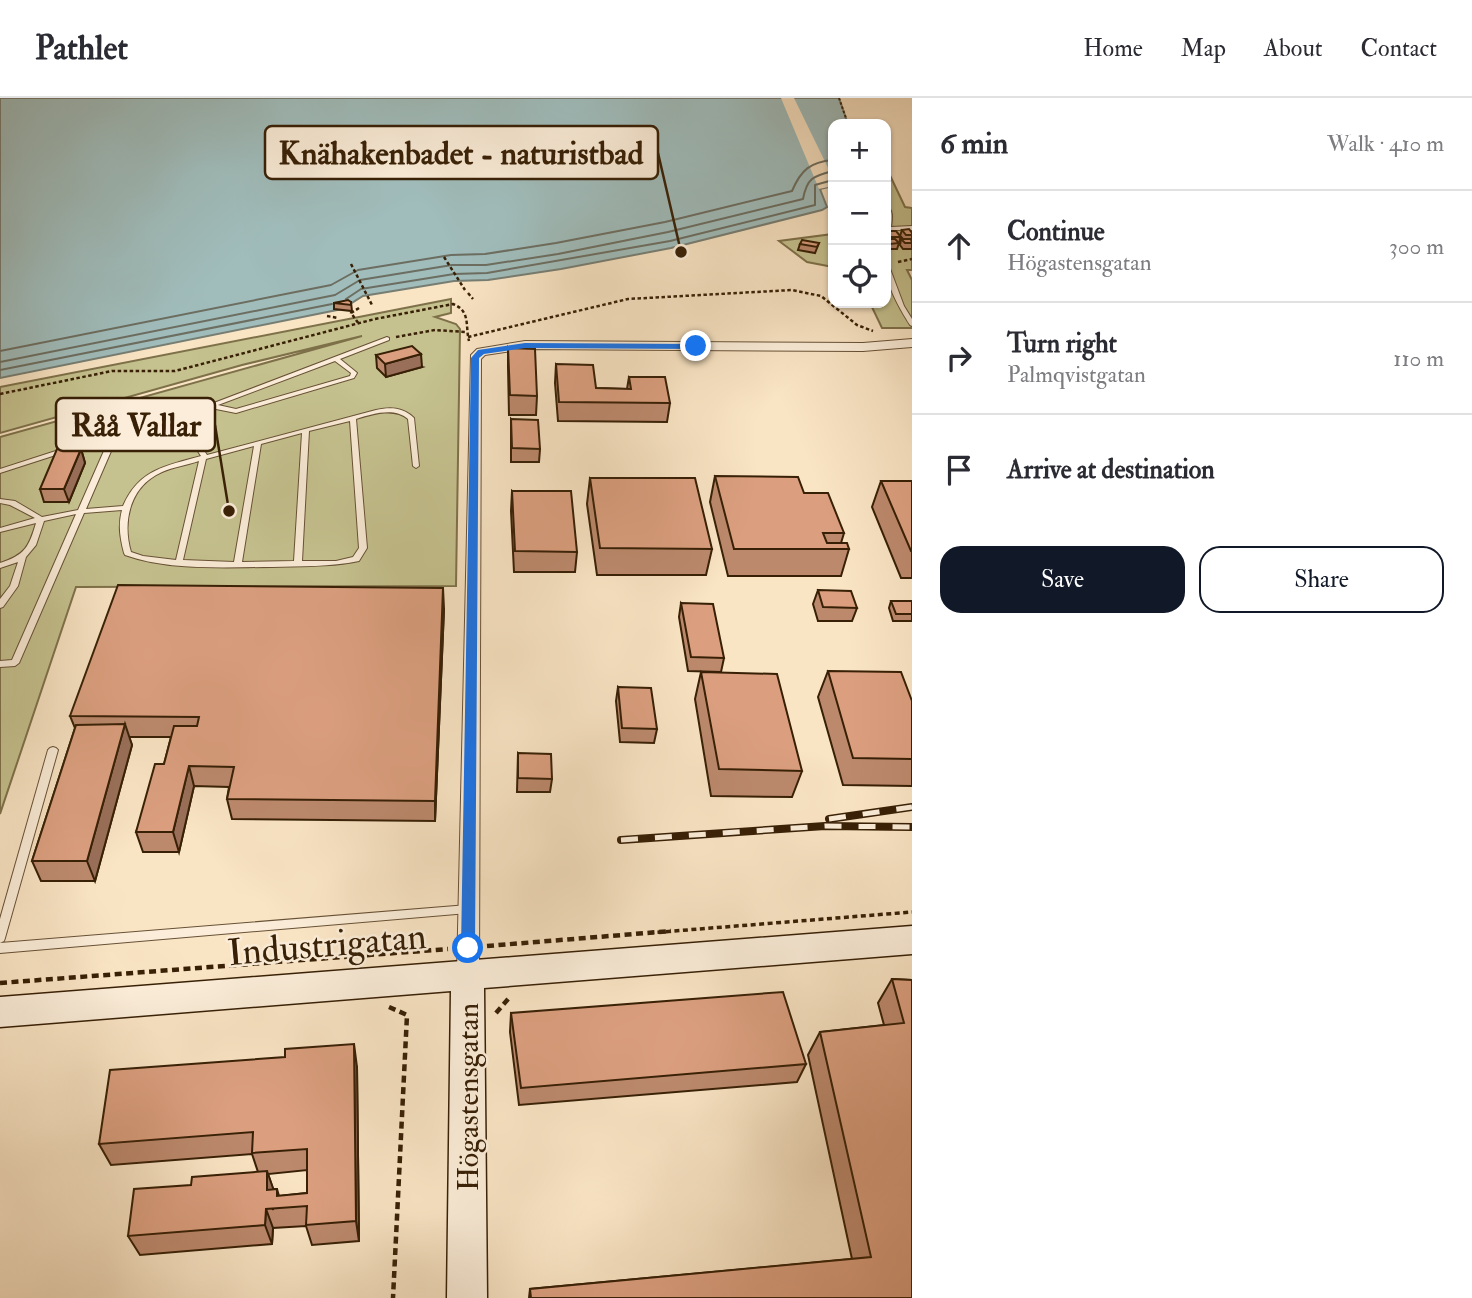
<!DOCTYPE html>
<html lang="en">
<head>
<meta charset="utf-8">
<style>
  :root { --surface:#fff; --page:#f7f7f7; --text:#2b2b33; --muted:#7c7c81; --line:#e1e1e2; --accent:#111827 }
  body { margin:0; font-family:"IM FELL Double Pica",serif; background:var(--page); color:var(--text) }
  .controls { position:absolute; right:21px; top:21px; display:grid; overflow:hidden; border-radius:14px; box-shadow:0 2px 5px #0004 }
  .controls button { width:63px; height:63px; display:grid; place-items:center; padding:0; border:0; border-bottom:2px solid var(--line); background:var(--surface); color:var(--text); font:35px sans-serif }
  .stop { position:absolute; width:21px; height:21px; margin:-16px; border:5px solid #1a73e8; border-radius:50%; background:#fff }
  .stop.end { background:#1a73e8; border-color:#fff; box-shadow:0 2px 7px #0008 }
  .list { margin:0; padding:0; list-style:none }
  h2 { display:flex; justify-content:space-between; align-items:center; height:91px; margin:0; padding:0 28px; font-size:30px }
  h2 small { font-size:23px; font-weight:400; color:var(--muted) }
  .list li { display:grid; grid-template-columns:46px 1fr auto; gap:21px; align-items:center; box-sizing:border-box; height:112px; padding:0 28px; border-top:2px solid var(--line) }
  .list b { display:block; font-size:26px; white-space:nowrap }
  .list p { margin:0; font-size:23px; white-space:nowrap; color:var(--muted) }
  .list em { font-size:23px; font-style:normal; color:var(--muted) }
  .actions { display:flex; gap:14px; padding:21px 28px }
  .actions a { flex:1; padding:16px 0; border:2px solid var(--accent); border-radius:21px; text-align:center; font-size:24px; color:var(--accent) }
  .actions .main { background:var(--accent); color:#fff }
  .icon { flex:none; width:38px; height:38px; fill:none; stroke:currentColor; stroke-width:2; stroke-linecap:round; stroke-linejoin:round }
  .map { position:relative; flex:none; width:912px; height:1200px; overflow:hidden }
  header { display:flex; align-items:center; gap:42px; box-sizing:border-box; height:98px; padding:0 35px; background:var(--surface); border-bottom:2px solid var(--line) }
  header strong { font-size:33px }
  nav { display:flex; gap:38px; margin-inline-start:auto; font-size:24px }
  main { display:flex }
  aside { flex:1; background:var(--surface) }
  .map>svg:first-child { display:block }
</style>
</head>
<body>
<header>
<strong>Pathlet</strong>
<nav><a>Home</a><a>Map</a><a>About</a><a>Contact</a></nav>
</header>
<main>
<div class="map">
<svg width="912" height="1200" viewBox="0 0 912 1200">
  <rect width="100%" height="100%" fill="#f9e4c4"/>
  <filter id="stains"><feTurbulence type="fractalNoise" baseFrequency=".00286" numOctaves="4"/><feColorMatrix values="0 0 0 0 .2 0 0 0 0 .09 0 0 0 0 .02 0 0 0 .5 -.17"/></filter>
  <radialGradient id="worn" r=".72"><stop offset=".6" stop-color="#630" stop-opacity="0"/><stop offset="1" stop-color="#630" stop-opacity=".3"/></radialGradient>
  <g fill="#c5c28f" stroke="#7e714a" stroke-width="2">
    <path d="M886,69l19,40 7,1v62h-5l5,10v48h-30l-12,-25h16z"/>
    <path d="M833,136v33l-26,-5 -28,-21z"/>
    <path d="M451,201v14l-16,4 21,7 4,5 -4,257 -380,1 -76,227v-377l362,-101 -120,29 -242,68v-46z"/>
  </g>
  <path fill="#a0bdbc" stroke="#767e73" stroke-width="2" d="M0,0h839l9,26h-15v62l-13,3 7,18 -5,3 -151,38 -110,21 -73,11 -34,1 -91,15 -21,13 -342,69z"/>
  <path fill="#f9e4c4" d="M781,0h13l39,80v8l-14,3z"/>
  <g fill="none" stroke-linecap="round" stroke-linejoin="round">
    <g stroke="#6c6e61" stroke-width="2">
      <path d="M346,201l15,-10 93,-15 33,-1 183,-32 145,-36v-20l18,-5"/>
      <path d="M0,253l331,-66 27,-15 93,-15 34,-1 71,-11 109,-21 127,-31c9,-21 18,-29 41,-31"/>
      <path d="M0,264l335,-67 25,-15 92,-15h34l72,-11 110,-22 135,-33c4,-21 10,-23 30,-28"/>
      <path d="M0,272l332,-66"/>
    </g>
    <defs>
      <g id="lane">
        <path d="M886,107c8,5 6,14 5,22l21,-1v4h-26l2,-15 -2,-4z"/>
        <path d="M886,166l3,2 15,40 8,13v7l-2,-1c-10,-16 -25,-41 -24,-61z"/>
        <path d="M387,239l2,1v2l-49,19 16,13 1,1 -3,5 -118,35 -25,-5 -28,11 24,36 169,-45c14,-3 27,-3 38,8l5,48 -3,2 -3,-2 -5,-47c-14,-12 -35,-5 -52,0l11,129 -8,13c-29,6 -58,5 -87,6 -47,0 -103,4 -147,-12l-1,-2c-4,-15 -6,-28 -2,-43l-38,3 -65,150 -4,3 -15,1v-6l12,-1 64,-146 -32,7 -8,24 -10,12 -8,29 -15,21 -3,1v-9l10,-13 8,-24 -18,6v-5c25,-8 29,-16 36,-40l-36,9v-4l35,-10 -25,-13 -10,-2v-4l15,2 27,16 36,-7 29,-66 -42,8 -65,21v-4l62,-20 49,-10 66,-22zM335,263l16,12 -1,3 -114,33 -18,-4zM178,323l23,35c-35,10 -62,13 -78,50l-37,3 29,-67zM350,323l9,127 -6,9 -17,4h-34l7,-130zM302,335l-8,128 -52,1 19,-118zM254,348l-20,116 -51,-2 23,-101zM199,363l-23,99 -33,-4 -12,-4c-9,-31 -1,-66 31,-80 11,-5 25,-7 37,-11z"/>
        <path d="M53,649l3,1 2,2 -53,188 -1,3 -4,2v-24l48,-169 2,-2z"/>
        <path d="M468,807l4,1 1,3 -1,3 -4,1 -468,40v-10z"/>
      </g>
      <path id="street" d="M912,241v8l-49,4 -338,-2 -40,6 -4,4 -2,615 -3,7 -8,3 -8,-3 -3,-7 14,-619 6,-6 48,-8 338,2z"/>
      <path id="secondary" d="M912,828v28l-428,34 3,310h-40l4,-307 -451,36v-30z"/>
    </defs>
    <use href="#lane" stroke="#685136" stroke-width="2"/>
    <use href="#street" stroke="#685136" stroke-width="2"/>
    <use href="#secondary" stroke="#382006" stroke-width="3"/>
    <path stroke="#382006" stroke-width="2" stroke-dasharray="2.5 2" stroke-linecap="butt" d="M839,0l9,26"/>
    <g stroke="#382006" stroke-width="2.5" stroke-dasharray="3.5 2.5" stroke-linecap="butt">
      <path d="M444,159l21,33"/>
      <path d="M898,164l14,-3"/>
      <path d="M351,166l21,41"/>
      <path d="M468,195l5,6"/>
      <path d="M359,210l-8,5 8,11"/>
      <path d="M327,218l11,2"/>
      <path d="M396,239l39,-7 31,2"/>
      <path d="M468,239l160,-38 164,-9 29,6 36,29 16,6"/>
      <path d="M0,296l112,-23h63l200,-52 78,-15c18,7 12,22 16,37"/>
    </g>
    <path stroke="#382006" stroke-width="3.5" stroke-dasharray="5 3.5" stroke-linecap="butt" d="M649,835l263,-21"/>
    <g stroke="#382006" stroke-width="4.5" stroke-dasharray="7 4.5" stroke-linecap="butt">
      <path d="M487,848l184,-15"/>
      <path d="M0,885l448,-34"/>
      <path d="M389,909l18,8 -14,283"/>
      <path d="M496,915l13,-15"/>
    </g>
    <use href="#lane" fill="#fbedd9" fill-rule="evenodd"/>
    <use href="#street" fill="#fbedd9" fill-rule="evenodd"/>
    <use href="#secondary" fill="#fbedd9" fill-rule="evenodd"/>
    <defs>
      <g id="rail">
        <path d="M829,721l83,-12"/>
        <path d="M621,742l204,-14 87,1"/>
      </g>
    </defs>
    <use href="#rail" stroke="#382006" stroke-width="8"/>
    <use href="#rail" stroke="#fbedd9" stroke-width="5" stroke-dasharray="17" stroke-linecap="butt"/>
  </g>
  <g fill="#bc896d" stroke="#382006" stroke-width="2" fill-rule="evenodd">
    <path d="M902,132l10,3v16h-9l-3,-4 1,-6h2l-3,-3z"/>
    <path d="M886,133l15,6 -4,12h-9l-2,-3z"/>
    <path d="M819,145l-4,10 -17,-3 2,-6z"/>
    <path d="M351,204l1,9 -18,-2v-6z"/>
    <path d="M508,250l29,48 -1,19h-27l-1,-48z"/>
    <path d="M376,257l46,12 -36,10 -9,-9z"/>
    <path d="M556,266l40,24 31,1 2,-12 41,26 -3,19 -109,-1 -3,-38z"/>
    <path d="M511,321l29,30 -1,13h-28z"/>
    <path d="M81,351l4,14 -16,39h-25l-4,-13z"/>
    <path d="M715,378l89,17 40,40 -3,10 8,6 -8,27h-113l-18,-74z"/>
    <path d="M590,380l122,71 -6,26h-109l-10,-71z"/>
    <path d="M881,383h31v97h-11l-29,-71z"/>
    <path d="M512,393l65,61 -2,20h-61l-3,-61z"/>
    <path d="M818,492l39,18 -5,13h-34l-5,-17z"/>
    <path d="M891,503h21v20h-19l-4,-13z"/>
    <path d="M681,505l43,55 -3,14 -33,-1 -9,-54z"/>
    <path d="M444,511l-9,212 -203,-2 -5,-20 2,-12 -35,-1 -15,66h-36l-7,-20 28,-68 7,-27h-42l3,8 -37,136h-54l-9,-20 43,-133 -5,-12z"/>
    <path d="M828,573l84,30v85l-69,-1 -25,-88z"/>
    <path d="M701,574l101,99 -10,26 -81,-1 -16,-97z"/>
    <path d="M618,589l39,42 -3,14 -34,-1 -4,-41z"/>
    <path d="M518,655l34,26 -2,13h-33z"/>
    <path d="M892,881l20,1v318h-383l1,-9 322,-30 -44,-204 12,-23 64,-7 -6,-22z"/>
    <path d="M511,915l295,51 -9,18 -278,23 -9,-73z"/>
    <path d="M357,969l2,174 -47,4 -6,-19 -33,2 -1,16 -132,11 -12,-19 63,-51 67,-13 -6,-18 -141,11 -12,-21zM307,1072v23l-28,3 -2,-7h-4l-5,-15z"/>
  </g>
  <g fill="#996f59" stroke="#382006" stroke-width="2">
    <path d="M421,256l1,13 -36,10 -1,-13z"/>
    <path d="M81,351l4,14 -16,39 -5,-13z"/>
    <path d="M443,490l1,21 -9,212v-20z"/>
    <path d="M125,626l7,21 -37,136 -8,-20z"/>
    <path d="M189,668l5,20 -15,66 -6,-20z"/>
    <path d="M354,946l3,23 2,174 -3,-20z"/>
    <path d="M267,1073l7,20 -1,19 -6,-20z"/>
    <path d="M266,1111l7,19 -1,16 -7,-19z"/>
  </g>
  <g fill="#db9f7f" stroke="#382006" stroke-width="2">
    <path d="M909,131l3,4v2h-6l-4,-5z"/>
    <path d="M886,133h10l5,6h-13l-2,-3z"/>
    <path d="M887,141h8l4,4 -9,1z"/>
    <path d="M901,141h10l1,4h-7z"/>
    <path d="M802,142l17,3 -2,4 -17,-3z"/>
    <path d="M348,202l3,2v3l-17,-2z"/>
    <path d="M412,248l9,8 -36,10 -9,-9z"/>
    <path d="M508,250l27,1 2,47 -27,-1z"/>
    <path d="M556,266l37,1 3,23 35,1 -2,-12h36l5,26 -111,-1z"/>
    <path d="M511,321l27,1 2,29 -28,-1z"/>
    <path d="M57,351h24l-17,40h-24z"/>
    <path d="M715,378l83,1 6,16h24l16,40h-21l4,10h20l2,6h-115z"/>
    <path d="M590,380h105l17,71 -112,-1z"/>
    <path d="M881,383h31v70h-1z"/>
    <path d="M512,393h59l6,61 -62,-1z"/>
    <path d="M118,487l325,3 -8,213 -208,-2 7,-32 -45,-1 -16,66h-37l19,-68h9l10,-38h23l2,-9 -129,-1z"/>
    <path d="M818,492l33,1 6,17 -34,-1z"/>
    <path d="M891,503h21v13h-16z"/>
    <path d="M681,505l32,1 11,54 -33,-1z"/>
    <path d="M828,573l73,1 11,29v58l-59,-1z"/>
    <path d="M701,574l76,2 25,97 -83,-2z"/>
    <path d="M618,589l33,1 6,41 -35,-1z"/>
    <path d="M125,626l-38,137h-55l44,-136z"/>
    <path d="M518,655l33,1 1,25 -34,-1z"/>
    <path d="M892,881l20,1v318h-381l-1,-9 341,-32 -51,-225 84,-9z"/>
    <path d="M783,894l23,72 -285,24 -10,-75z"/>
    <path d="M354,946l2,177 -50,4 1,-19 -41,3 -1,16 -137,11 6,-47 57,-4 1,-8 75,-6v19l10,-1v7l30,-3v-44l-55,4 1,-21 -154,12 11,-74 175,-13v-8z"/>
  </g>
  <path fill="#1a73e8" d="M525,245l171,1 4,2 -4,3 -171,-1 -41,6 -5,4 -4,590 -7,6 -7,-6 10,-590 7,-8z"/>
  <g text-anchor="middle" dominant-baseline="central" stroke-width="5" stroke-linejoin="round" paint-order="stroke">
    <g font-size="30" fill="#382006" stroke="#fbedd9">
      <text transform="translate(468 999) rotate(-90)">Högastensgatan</text>
    </g>
    <g font-size="37" fill="#382006" stroke="#fbedd9">
      <text transform="translate(327 847) rotate(-5)">Industrigatan</text>
    </g>
  </g>
  <path fill="none" stroke="#382006" stroke-width="2.5" d="M681 154L658 55M229 413L215 327"/>
  <g fill="#382006" stroke="#fbedd9" stroke-width="2.5">
    <circle cx="681" cy="154" r="7"/>
    <circle cx="229" cy="413" r="7"/>
  </g>
  <g fill="#fbedd9" stroke="#382006" stroke-width="2.5">
    <rect x="265" y="28" width="393" height="53" rx="7"/>
    <rect x="56" y="300" width="159" height="53" rx="7"/>
  </g>
  <g font-size="32" text-anchor="middle" font-weight="bold" fill="#382006">
    <text x="461" y="66">Knähakenbadet - naturistbad</text>
    <text x="136" y="338">Råå Vallar</text>
  </g>
  <rect width="100%" height="100%" filter="url(#stains)"/>
  <rect width="100%" height="100%" fill="url(#worn)"/>
</svg>
<div class="controls">
<button>+</button>
<button>−</button>
<button><svg class="icon" aria-label="locate" viewBox="0 0 24 24"><circle cx="12" cy="12" r="6"/><path d="M12 2v4M12 18v4M2 12h4M18 12h4"/></svg></button>
</div>
<div class="stop" style="left:468px;top:850px"></div>
<div class="stop end" style="left:696px;top:248px"></div>
</div>
<aside>
<h2>6 min<small>Walk · 410 m</small></h2>
<ul class="list">
<li><svg class="icon" aria-label="ahead" viewBox="0 0 24 24"><path d="M12 20V5M6 11l6-6 6 6"/></svg><div><b>Continue</b><p>Högastensgatan</p></div><em>300 m</em></li>
<li><svg class="icon" aria-label="right" viewBox="0 0 24 24"><path d="M7 20v-9h11M14 6l5 5-5 5"/></svg><div><b>Turn right</b><p>Palmqvistgatan</p></div><em>110 m</em></li>
<li><svg class="icon" aria-label="arrive" viewBox="0 0 24 24"><path d="M6 21V4h12l-3 4 3 4H6"/></svg><div><b>Arrive at destination</b></div></li>
</ul>
<div class="actions"><a class="main">Save</a><a>Share</a></div>
</aside>
</main>
</body>
</html>
